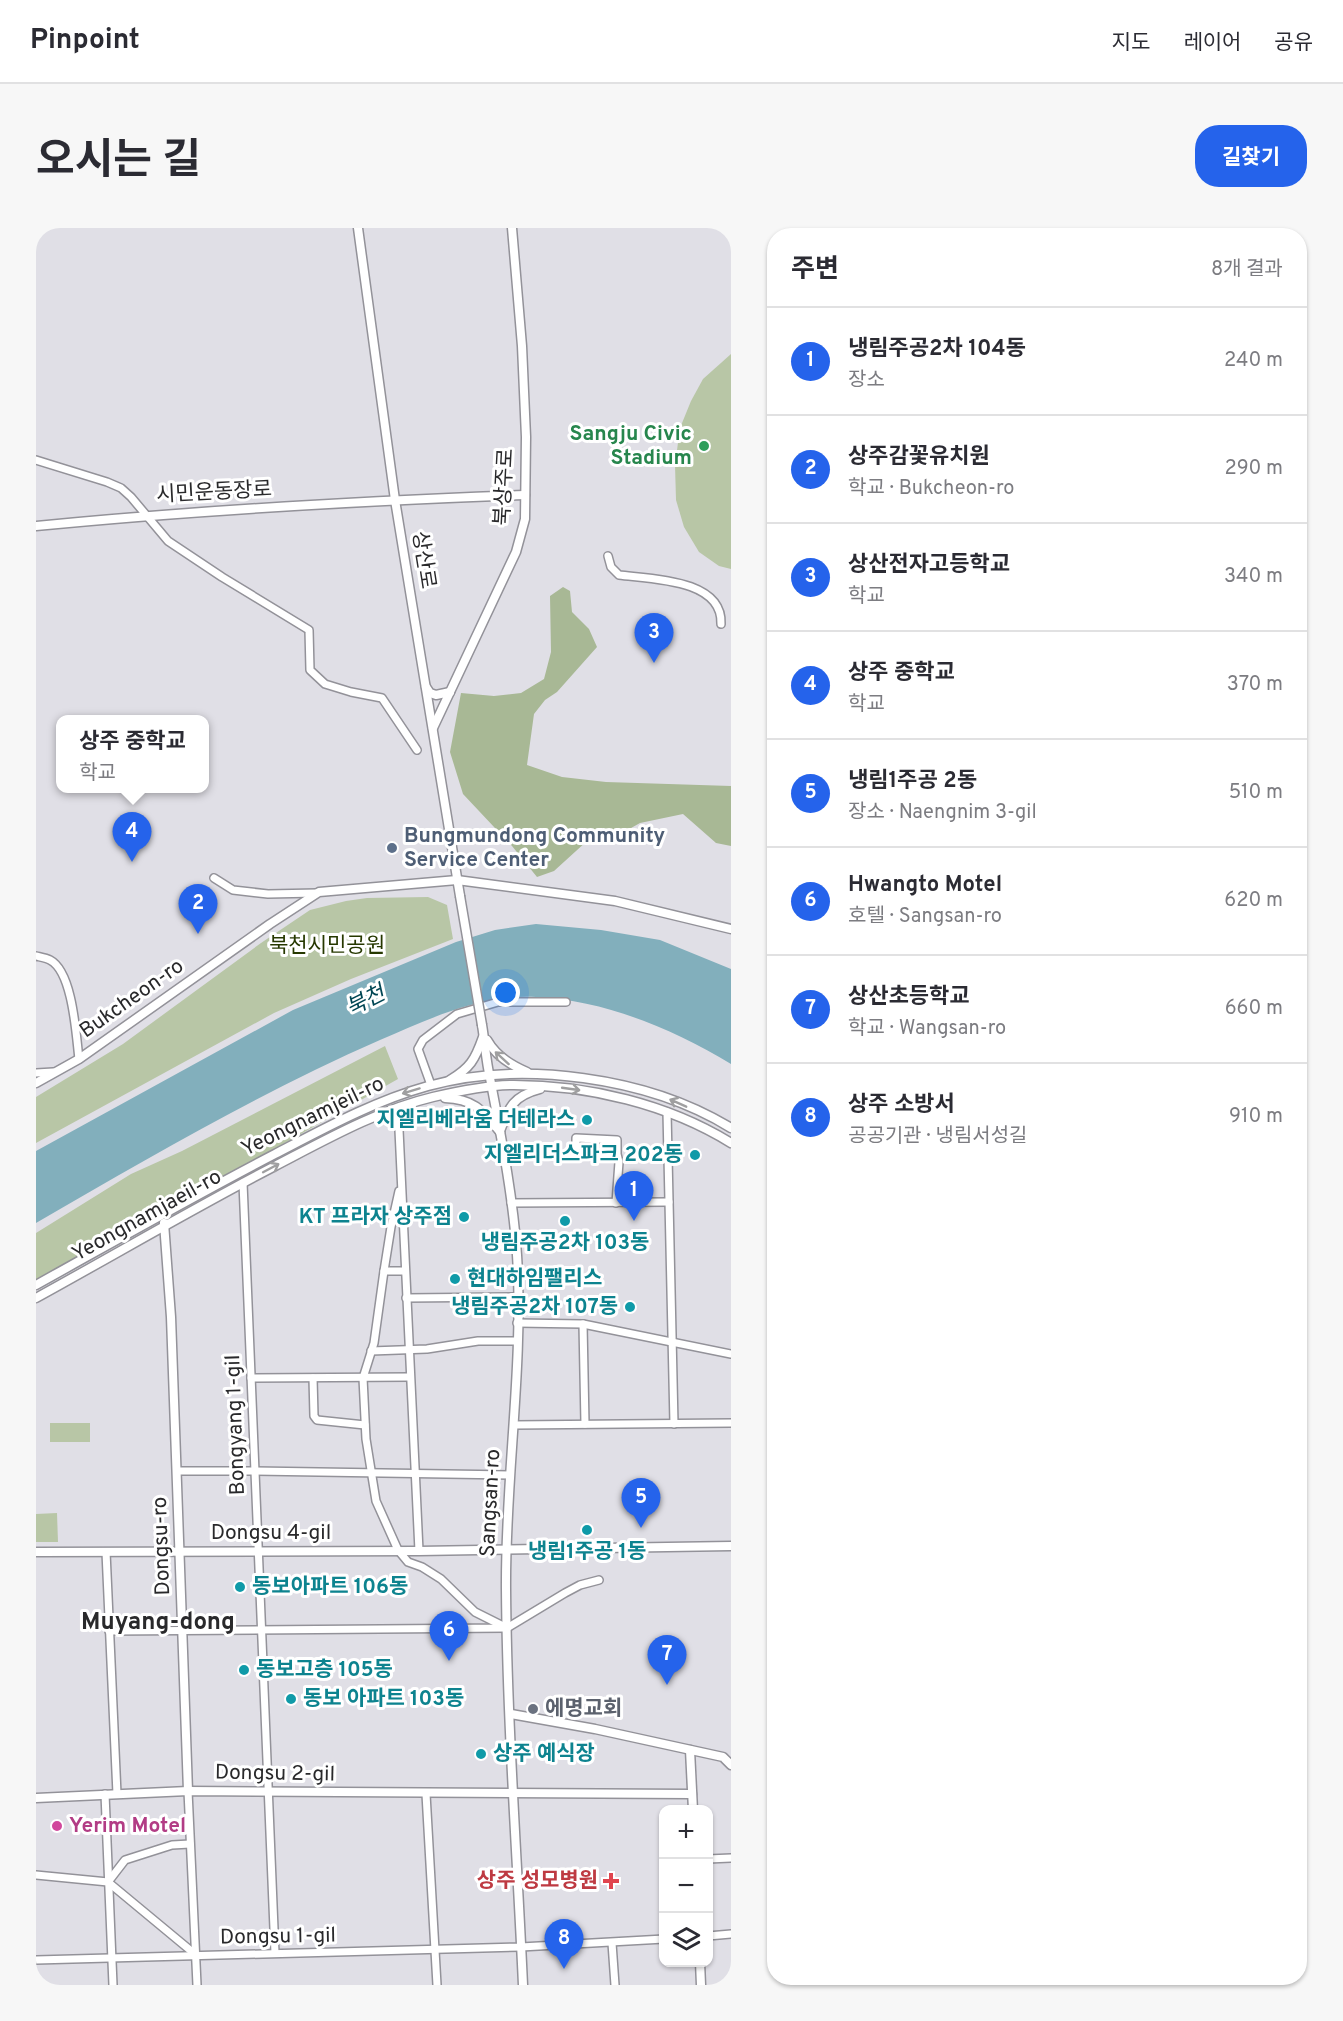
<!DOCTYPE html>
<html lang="ko">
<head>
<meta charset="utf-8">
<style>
  :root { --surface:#fff; --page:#f7f7f7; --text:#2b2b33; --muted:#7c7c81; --line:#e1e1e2; --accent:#2563eb }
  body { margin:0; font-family:Overpass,"Noto Sans KR",sans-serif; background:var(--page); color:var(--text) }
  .controls { position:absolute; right:18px; bottom:18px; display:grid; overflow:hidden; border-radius:12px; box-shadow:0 2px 4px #0004 }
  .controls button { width:54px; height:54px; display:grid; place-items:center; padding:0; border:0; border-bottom:2px solid var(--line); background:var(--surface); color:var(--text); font:30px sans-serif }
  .you { position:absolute; left:470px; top:765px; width:21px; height:21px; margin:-15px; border:4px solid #fff; border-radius:50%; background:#1a73e8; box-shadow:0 0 0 9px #1a73e833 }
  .badge { display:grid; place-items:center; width:39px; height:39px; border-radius:50%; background:var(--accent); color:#fff; font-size:20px; font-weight:700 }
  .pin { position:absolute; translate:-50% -50px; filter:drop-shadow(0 2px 3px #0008) }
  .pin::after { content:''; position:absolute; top:32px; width:21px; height:18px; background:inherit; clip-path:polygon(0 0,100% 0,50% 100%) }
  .popup { position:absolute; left:20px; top:487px; width:153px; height:78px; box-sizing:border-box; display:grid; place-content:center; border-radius:12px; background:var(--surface); filter:drop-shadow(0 2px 4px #0005); font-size:20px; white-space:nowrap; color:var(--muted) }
  .popup b { font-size:22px; color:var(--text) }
  .popup::after { content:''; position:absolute; left:50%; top:100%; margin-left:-12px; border:12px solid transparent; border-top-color:var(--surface) }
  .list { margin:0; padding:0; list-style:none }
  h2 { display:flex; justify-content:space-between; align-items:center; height:78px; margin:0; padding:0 24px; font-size:26px }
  h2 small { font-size:20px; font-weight:400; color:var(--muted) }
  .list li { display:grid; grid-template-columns:39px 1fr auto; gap:18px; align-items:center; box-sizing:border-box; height:108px; padding:0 24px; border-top:2px solid var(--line) }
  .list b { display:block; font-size:22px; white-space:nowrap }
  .list p { margin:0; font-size:20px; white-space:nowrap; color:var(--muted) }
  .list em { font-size:20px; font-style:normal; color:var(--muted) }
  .icon { flex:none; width:33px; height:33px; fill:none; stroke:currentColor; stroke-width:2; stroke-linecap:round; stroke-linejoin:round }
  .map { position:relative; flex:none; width:695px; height:1757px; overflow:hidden; border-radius:24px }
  header { display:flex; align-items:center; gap:36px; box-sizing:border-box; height:84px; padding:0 30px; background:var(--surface); border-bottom:2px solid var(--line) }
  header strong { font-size:28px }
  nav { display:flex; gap:33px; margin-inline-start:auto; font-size:21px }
  .intro { display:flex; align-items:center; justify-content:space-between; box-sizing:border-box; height:144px; padding:0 36px }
  h1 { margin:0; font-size:42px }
  .button { padding:15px 27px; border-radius:24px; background:var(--accent); color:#fff; font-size:21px; font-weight:700 }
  main { display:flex; gap:36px; padding:0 36px }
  aside { flex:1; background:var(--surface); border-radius:24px; box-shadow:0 2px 4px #0004 }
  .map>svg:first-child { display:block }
</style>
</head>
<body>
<header>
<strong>Pinpoint</strong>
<nav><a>지도</a><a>레이어</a><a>공유</a></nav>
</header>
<div class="intro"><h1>오시는 길</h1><a class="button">길찾기</a></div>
<main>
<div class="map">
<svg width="695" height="1757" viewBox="0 0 695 1757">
  <rect width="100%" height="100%" fill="#e0dfe6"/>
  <g fill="#b8c6a6">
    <path d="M695,126v215l-12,-3 -20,-14 -15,-25 -8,-27 -1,-35 5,-37 11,-27 12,-22z"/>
    <path d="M392,669l19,8 6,34 -102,40 -77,34 -238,130v-46l87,-53 138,-101 49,-33 36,-9 21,-3z"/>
    <path d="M349,818l13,33 -362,205v-51l95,-59 51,-23z"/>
    <rect x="14" y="1195" width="40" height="19"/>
    <path d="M21,1285l1,29h-22v-28z"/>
  </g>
  <path fill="#a8b895" d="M527,359l7,4 2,21 17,17 8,18 -40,45 -12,8 -11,14 -7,51 35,12 44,5 125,4v60l-15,-3 -33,-29 -43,9 -25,14 -28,4 -33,30 -17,6 -25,-31 -49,-52 -13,-42 11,-59 33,3 27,-3 23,-14 7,-27 -1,-56z"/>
  <path fill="#82afbc" d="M500,696l65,6 59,10 71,29v95c-58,-35 -127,-64 -195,-67 -55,-3 -107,22 -156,43 -119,52 -232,118 -344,183v-72l257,-141 163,-68 39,-12z"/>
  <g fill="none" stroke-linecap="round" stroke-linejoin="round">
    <defs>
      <g id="minor">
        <path d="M0,232l71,22 14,6 10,9 37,44 54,36 87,53 1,40 15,14 26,8 31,6 35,52"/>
        <path d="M572,328l3,11 8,8c32,4 104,4 102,49"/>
        <path d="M178,650l19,12 35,4 49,-1"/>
        <path d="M0,728c4,1 10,2 14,4 23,12 26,75 29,99"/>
        <path d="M0,845l17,-1"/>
        <path d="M395,857l-13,-36 5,-9 34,-26 41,-12h68"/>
        <path d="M362,881l21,442"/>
        <path d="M631,884l7,312"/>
        <path d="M207,955l32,770"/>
        <path d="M475,975l158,-1"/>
        <path d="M580,975l3,-41 -2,-8 -41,-1v-15l41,2v14"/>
        <path d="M348,1043l7,-44 8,-36"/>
        <path d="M369,1043h-21l-10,72 -11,35 3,61 10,62 22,49 10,12 14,5 19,12 34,33 30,15"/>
        <path d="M370,1070l112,-1"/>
        <path d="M481,1095l66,1 148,30"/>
        <path d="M547,1096l2,100"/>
        <path d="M335,1123l56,-2 51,-8h39"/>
        <path d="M215,1150l159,-1"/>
        <path d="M277,1150l1,38 3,4 48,5"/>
        <path d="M478,1197l217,-2"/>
        <path d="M141,1243h78l255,4"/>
        <path d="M70,1324l11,242"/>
        <path d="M73,1403l398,-3 58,-35 15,-8 19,-5"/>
        <path d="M152,1563l9,194"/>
        <path d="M69,1566l8,191"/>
        <path d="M390,1566l11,191"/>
        <path d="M672,1631l23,-1"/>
        <path d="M0,1647l72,7 88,73"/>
        <path d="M72,1654l17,-22 47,-15 18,-1"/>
        <path d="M672,1708l23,-2"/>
        <path d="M576,1715l3,42"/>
        <path d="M0,1732l485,-13 143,-8"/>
      </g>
      <g id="tertiary">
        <path d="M322,0l37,272 65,396"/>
        <path d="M0,298c163,-16 326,-25 489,-31"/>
        <path d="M390,459l4,6 6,2 14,-3"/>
        <path d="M397,500l83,-176 9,-33 1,-82 -4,-91 -10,-118"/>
        <path d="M446,797c3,18 4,36 8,53 11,58 23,118 27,177 7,111 -12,222 -11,334 1,132 11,264 17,396"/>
        <path d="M451,812c9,16 23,25 40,32"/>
        <path d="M414,852c20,-12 25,-20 33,-43"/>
        <path d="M0,855l43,-24 191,-135 49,-32 138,-12 158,21 116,28"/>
        <path d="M409,870c29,1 37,12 55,34"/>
        <path d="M464,903c9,-24 13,-35 40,-42"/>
        <path d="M128,995l7,94 17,474"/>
        <path d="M0,1057c79,-44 158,-89 239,-131 50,-26 99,-53 153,-68 94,-26 220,-9 303,42"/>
        <path d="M0,1070c80,-44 158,-90 239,-132 50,-26 103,-56 158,-69 26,-6 54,-12 81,-12 74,0 154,19 217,58"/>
        <path d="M0,1324l383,-1 312,-5"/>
        <path d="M475,1486l84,15 128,28 8,8"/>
        <path d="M654,1522l3,60"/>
        <path d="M0,1570l152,-7 504,3"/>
        <path d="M664,1734l1,23"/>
      </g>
    </defs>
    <use href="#minor" stroke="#939299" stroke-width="10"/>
    <use href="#tertiary" stroke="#939299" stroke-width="11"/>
    <use href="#minor" stroke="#fff" stroke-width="7"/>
    <use href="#tertiary" stroke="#fff" stroke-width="8"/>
    <defs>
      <path id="tertiary-bridge" d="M424,668l22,129"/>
    </defs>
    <use href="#tertiary-bridge" stroke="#939299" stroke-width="11" stroke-linecap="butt"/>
    <use href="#tertiary-bridge" stroke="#fff" stroke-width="8"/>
  </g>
  <defs><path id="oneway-shaft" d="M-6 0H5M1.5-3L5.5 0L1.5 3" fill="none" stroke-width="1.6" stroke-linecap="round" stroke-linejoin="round" transform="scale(1.5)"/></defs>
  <g stroke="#9f9fa0">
    <use href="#oneway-shaft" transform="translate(466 830) rotate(-138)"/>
    <use href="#oneway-shaft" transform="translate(535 861) rotate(8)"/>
    <use href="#oneway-shaft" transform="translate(375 863) rotate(163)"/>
    <use href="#oneway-shaft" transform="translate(642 875) rotate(-156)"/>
    <use href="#oneway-shaft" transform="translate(235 940) rotate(-28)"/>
  </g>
  <circle fill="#2e9e5b" stroke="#fff" stroke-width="2" cx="668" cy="218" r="6"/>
  <circle fill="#5c6f8a" stroke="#fff" stroke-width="2" cx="356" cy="620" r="6"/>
  <g fill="#0f9aa8" stroke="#fff" stroke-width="2">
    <circle cx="551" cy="892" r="6"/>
    <circle cx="659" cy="927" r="6"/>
    <circle cx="428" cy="989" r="6"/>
    <circle cx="529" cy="993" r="6"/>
    <circle cx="419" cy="1051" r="6"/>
    <circle cx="594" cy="1079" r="6"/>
    <circle cx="551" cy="1302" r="6"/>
    <circle cx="204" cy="1359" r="6"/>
    <circle cx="208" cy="1442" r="6"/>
    <circle cx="255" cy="1471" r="6"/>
    <circle cx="445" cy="1526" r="6"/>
  </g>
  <circle fill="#6b7280" stroke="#fff" stroke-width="2" cx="497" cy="1481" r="6"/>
  <circle fill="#d1479c" stroke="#fff" stroke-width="2" cx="21" cy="1598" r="6"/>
  <path fill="#e0444e" stroke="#fff" stroke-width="2" d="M572 1644h6v6h6v6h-6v6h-6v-6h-6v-6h6z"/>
  <g text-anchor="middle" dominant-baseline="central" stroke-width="6" stroke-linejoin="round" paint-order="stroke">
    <g font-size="21" font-weight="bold" fill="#27864d" stroke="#fff" text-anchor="end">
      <text x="656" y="206">Sangju Civic<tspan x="656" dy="24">Stadium</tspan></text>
    </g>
    <g font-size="21" fill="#29292b" stroke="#fff">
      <text transform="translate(469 259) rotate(-87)">북상주로</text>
      <text transform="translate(178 265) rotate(-3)">시민운동장로</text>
      <text transform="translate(387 332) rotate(81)">상산로</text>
      <text transform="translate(96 771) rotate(-35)">Bukcheon-ro</text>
      <text transform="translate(277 889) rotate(-26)">Yeongnamjeil-ro</text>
      <text transform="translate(111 988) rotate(-29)">Yeongnamjaeil-ro</text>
      <text transform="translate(200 1197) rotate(-92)">Bongyang 1-gil</text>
      <text transform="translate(455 1275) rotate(-87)">Sangsan-ro</text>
      <text x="235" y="1305">Dongsu 4-gil</text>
      <text transform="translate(126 1318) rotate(-92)">Dongsu-ro</text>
      <text transform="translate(239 1546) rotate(1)">Dongsu 2-gil</text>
      <text transform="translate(242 1709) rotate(-1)">Dongsu 1-gil</text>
    </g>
    <g font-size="21" font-weight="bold" fill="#4e5e75" stroke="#fff" text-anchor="start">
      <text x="368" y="608">Bungmundong Community<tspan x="368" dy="24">Service Center</tspan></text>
    </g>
    <g font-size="21" fill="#263800" stroke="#fff">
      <text x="291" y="718">북천시민공원</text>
    </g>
    <g font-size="21" font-weight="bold" fill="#0d838f" stroke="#fff" text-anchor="start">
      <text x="539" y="892" text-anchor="end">지엘리베라움 더테라스</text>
      <text x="647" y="927" text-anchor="end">지엘리더스파크 202동</text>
      <text x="416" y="989" text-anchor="end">KT 프라자 상주점</text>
      <text x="529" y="1015" text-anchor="middle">냉림주공2차 103동</text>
      <text x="431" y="1051">현대하임팰리스</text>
      <text x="582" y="1079" text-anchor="end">냉림주공2차 107동</text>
      <text x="551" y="1324" text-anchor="middle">냉림1주공 1동</text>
      <text x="216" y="1359">동보아파트 106동</text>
      <text x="220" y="1442">동보고층 105동</text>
      <text x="267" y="1471">동보 아파트 103동</text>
      <text x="457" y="1526">상주 예식장</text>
    </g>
    <g font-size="21" font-weight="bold" fill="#5b616d" stroke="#fff" text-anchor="start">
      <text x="509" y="1481">에명교회</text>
    </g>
    <g font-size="21" font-weight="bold" fill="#b23c85" stroke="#fff" text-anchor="start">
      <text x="33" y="1598">Yerim Motel</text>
    </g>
    <g font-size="21" font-weight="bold" fill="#be3a42" stroke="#fff" text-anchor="end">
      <text x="562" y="1653">상주 성모병원</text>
    </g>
    <g font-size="22" font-style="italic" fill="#004654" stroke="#fff">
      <text transform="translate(330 774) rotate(-27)">북천</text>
    </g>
    <g font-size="24" font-weight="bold" fill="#29292b" stroke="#fff">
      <text x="122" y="1395">Muyang-dong</text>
    </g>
  </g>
</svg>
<div class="controls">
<button>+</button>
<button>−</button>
<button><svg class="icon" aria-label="layers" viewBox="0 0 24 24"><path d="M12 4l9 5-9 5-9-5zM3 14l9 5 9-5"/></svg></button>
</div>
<div class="you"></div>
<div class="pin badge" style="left:598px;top:993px">1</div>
<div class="pin badge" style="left:162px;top:706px">2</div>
<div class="pin badge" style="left:618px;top:435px">3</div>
<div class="pin badge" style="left:96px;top:634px">4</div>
<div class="popup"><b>상주 중학교</b>학교</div>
<div class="pin badge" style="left:605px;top:1300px">5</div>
<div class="pin badge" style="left:413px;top:1433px">6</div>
<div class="pin badge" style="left:631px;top:1457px">7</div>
<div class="pin badge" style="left:528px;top:1741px">8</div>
</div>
<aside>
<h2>주변<small>8개 결과</small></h2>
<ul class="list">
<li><span class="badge">1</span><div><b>냉림주공2차 104동</b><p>장소</p></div><em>240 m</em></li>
<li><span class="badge">2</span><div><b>상주감꽃유치원</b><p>학교 · Bukcheon-ro</p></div><em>290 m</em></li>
<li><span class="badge">3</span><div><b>상산전자고등학교</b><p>학교</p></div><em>340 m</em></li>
<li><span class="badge">4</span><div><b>상주 중학교</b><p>학교</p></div><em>370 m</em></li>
<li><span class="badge">5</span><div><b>냉림1주공 2동</b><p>장소 · Naengnim 3-gil</p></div><em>510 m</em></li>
<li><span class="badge">6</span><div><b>Hwangto Motel</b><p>호텔 · Sangsan-ro</p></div><em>620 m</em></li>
<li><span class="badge">7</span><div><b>상산초등학교</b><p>학교 · Wangsan-ro</p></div><em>660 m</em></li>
<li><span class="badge">8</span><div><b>상주 소방서</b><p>공공기관 · 냉림서성길</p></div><em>910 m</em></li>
</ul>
</aside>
</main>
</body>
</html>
